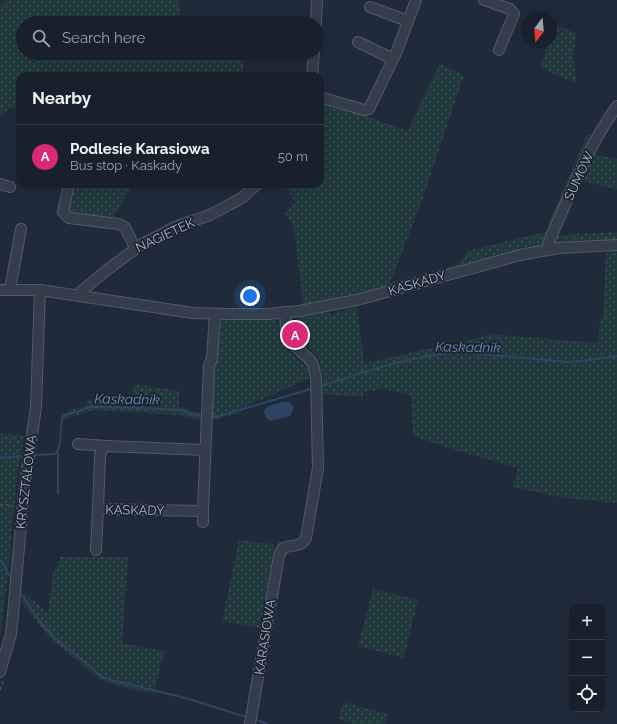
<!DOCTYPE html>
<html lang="en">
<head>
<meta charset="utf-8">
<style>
  :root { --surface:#17202c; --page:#202834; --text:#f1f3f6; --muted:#9ea3a9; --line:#363e48; --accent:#db2777 }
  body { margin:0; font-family:Raleway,sans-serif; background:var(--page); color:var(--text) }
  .controls { position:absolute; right:12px; bottom:12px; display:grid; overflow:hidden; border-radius:8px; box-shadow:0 4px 16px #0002 }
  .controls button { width:36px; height:36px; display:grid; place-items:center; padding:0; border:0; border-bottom:1px solid var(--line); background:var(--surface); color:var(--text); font:20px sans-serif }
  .compass { position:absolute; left:521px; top:12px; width:36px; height:36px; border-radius:50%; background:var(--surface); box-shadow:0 4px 16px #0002; rotate:196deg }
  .you { position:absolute; left:250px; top:296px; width:14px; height:14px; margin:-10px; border:3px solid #fff; border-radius:50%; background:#1a73e8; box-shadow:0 0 0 6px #1a73e833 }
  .badge { display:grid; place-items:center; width:26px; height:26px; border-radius:50%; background:var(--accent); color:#fff; font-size:13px; font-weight:700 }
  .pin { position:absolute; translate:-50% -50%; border:2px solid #fff; box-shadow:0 1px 4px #0006 }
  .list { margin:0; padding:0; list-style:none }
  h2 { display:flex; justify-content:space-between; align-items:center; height:52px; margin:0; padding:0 16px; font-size:17px }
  h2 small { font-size:13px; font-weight:400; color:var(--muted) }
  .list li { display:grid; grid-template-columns:26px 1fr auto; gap:12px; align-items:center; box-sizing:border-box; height:64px; padding:0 16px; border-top:1px solid var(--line) }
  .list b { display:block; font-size:15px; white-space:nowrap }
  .list p { margin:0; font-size:13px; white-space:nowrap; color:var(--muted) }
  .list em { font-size:13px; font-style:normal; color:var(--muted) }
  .icon { flex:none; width:22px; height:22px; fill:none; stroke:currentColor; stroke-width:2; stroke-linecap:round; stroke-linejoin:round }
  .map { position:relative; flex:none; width:617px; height:724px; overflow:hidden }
  .search { position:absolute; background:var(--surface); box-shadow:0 4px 16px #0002; left:16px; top:16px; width:308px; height:44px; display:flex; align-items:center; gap:10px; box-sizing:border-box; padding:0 14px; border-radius:22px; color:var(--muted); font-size:15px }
  .panel { position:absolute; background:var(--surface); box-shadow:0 4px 16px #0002; left:16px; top:72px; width:308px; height:116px; border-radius:12px }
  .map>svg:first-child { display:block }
</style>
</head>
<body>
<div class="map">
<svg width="617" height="724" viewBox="0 0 617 724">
  <defs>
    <pattern id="grass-dots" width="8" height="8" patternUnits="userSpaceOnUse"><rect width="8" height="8" fill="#21393c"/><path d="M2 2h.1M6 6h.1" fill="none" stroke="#3f5357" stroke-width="1.8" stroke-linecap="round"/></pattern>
  </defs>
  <rect width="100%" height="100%" fill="#1f2b3b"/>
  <g fill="url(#grass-dots)">
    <path d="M7,0h171l4,23h-159v30h181l40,5 -2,18h-222v35l-8,-4 -12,8v-110z"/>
    <path d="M555,25l21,8 -3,25 4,26 -37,-16 9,-26h2v-5z"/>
    <path d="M440,64l24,11 -44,131 -30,77 69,-19 4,-4 4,-9 78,-19 42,-98 7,3 -48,106 -4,4 -175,46 -64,13 -9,-79 -9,-14 11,-11 -13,-18h37v-83l25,7 62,23z"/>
    <path d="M592,154l25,5v31l-37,-10z"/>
    <path d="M73,184h61l-21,34 -42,-2 -5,-7z"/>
    <path d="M617,232v8l-54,4v-2l-9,1 -1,-2 3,-5 20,-2z"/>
    <path d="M617,251v252l-54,-5 -50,-11 5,-19 -59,-17 -46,-15 -2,-41 -28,-6 -20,3v5l-41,-3 1,-17 -4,-18 -20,-22 -4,-11 3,-9 32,-5v3l6,-1v-3l4,1 12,-3 2,-2 3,-1 7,57 43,-9 14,-4 35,-6 34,-10 108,9 2,-25h3l3,-66z"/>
    <path d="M217,319l28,1 28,-1 7,9 2,13 8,12 15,13 5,12 -64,28 -6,7 -30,8z"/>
    <path d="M134,384l45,7v16l24,7 -1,6 -23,-5 -85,-5 -29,9 3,-9 19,-4v-7l46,4z"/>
    <path d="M0,434l24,1 -7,41 -10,108 -7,52z"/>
    <path d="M239,540l35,4 -14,84 -38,-7z"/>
    <path d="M61,557h67l-6,86 42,8 -10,43 -39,-9 -16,-6 -49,-41 -28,-35 2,-10 24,20 5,-39z"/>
    <path d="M373,589l45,11 -14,58 -46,-12z"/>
    <path d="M343,702l45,12 -3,10h-34l-13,-5z"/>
  </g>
  <path fill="#2f4462" d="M282,402h8l4,5 -4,9 -20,5c-4,-3 -5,-5 -6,-10l3,-4 5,-2z"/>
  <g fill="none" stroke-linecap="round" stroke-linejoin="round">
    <g stroke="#2f4462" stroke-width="2">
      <path d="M322,386c44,-15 90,-30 137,-34l108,10 16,-1 34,-5"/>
      <path d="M212,418l99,-29"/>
      <path d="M58,452v42"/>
      <path d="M36,455l19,-1c8,-7 4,-27 8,-38l7,-3 7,-1 13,-5h8l42,1 40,2 21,7"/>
      <path d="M0,458l22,-2"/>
      <path d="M0,559l12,20"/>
      <path d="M19,591l22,32 14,15 49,40 85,21 57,18"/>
      <path d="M257,720l10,4"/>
    </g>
    <defs>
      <g id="minor">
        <path d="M484,0l26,9 4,5 -15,36"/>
        <path d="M370,7l38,14"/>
        <path d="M316,23l1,-23"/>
        <path d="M358,42l35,17"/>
        <path d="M312,76l2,-23"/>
        <path d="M320,97l44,13 5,-1 28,-58 19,-51"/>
        <path d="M0,184l10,3"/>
        <path d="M69,184l-6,28 6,6 50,6 6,3 10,21"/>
        <path d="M548,250v-6c21,-47 39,-97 69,-138"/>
        <path d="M10,289l11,-60"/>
        <path d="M0,290h40l153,23 37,1h38l31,-3 58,-11 163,-45 39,-7 58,-3"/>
        <path d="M78,294l29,-24 35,-26 33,-17 35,-12 19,-10 14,-8 14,-13"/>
        <path d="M78,444l28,2"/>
        <path d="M205,450l-99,-4 -4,4 -2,5 -2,54 105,2 6,-146 3,-6 3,-45"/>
        <path d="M203,522v-11"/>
        <path d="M96,550l2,-41"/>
        <path d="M0,672l11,-38 2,-19 11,-124 12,-84 4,-117"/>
        <path d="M250,724l29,-169 4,-7c9,-4 18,0 23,-10l12,-70 -2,-90c-1,-5 -2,-11 -4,-15 -6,-10 -19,-15 -24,-26 -3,-7 -2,-17 -3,-25"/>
      </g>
    </defs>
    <use href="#minor" stroke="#515a69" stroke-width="12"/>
    <g stroke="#3f5659" stroke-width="1.5" stroke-dasharray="3 3" stroke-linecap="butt">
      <path d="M0,504l14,2"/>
      <path d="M0,690l3,-9"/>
    </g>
    <use href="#minor" stroke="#333d4b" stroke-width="10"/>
  </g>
  <g text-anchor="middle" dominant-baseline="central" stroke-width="3.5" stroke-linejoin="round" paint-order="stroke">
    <g font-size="13" fill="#aeb7c8" stroke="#192230">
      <text transform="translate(579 176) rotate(-65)">SUMÓW</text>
      <text transform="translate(165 235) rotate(-25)">NAGIETEK</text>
      <text transform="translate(417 283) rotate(-16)">KASKADY</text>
      <text transform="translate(26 482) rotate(-83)">KRYSZTAŁOWA</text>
      <text transform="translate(135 510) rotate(1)">KASKADY</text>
      <text transform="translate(265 637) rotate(-81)">KARASIOWA</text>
    </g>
    <g font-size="14" font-style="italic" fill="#738eb2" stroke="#192230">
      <text transform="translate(468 347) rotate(1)">Kaskadnik</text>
      <text transform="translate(127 399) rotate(1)">Kaskadnik</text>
    </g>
  </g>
</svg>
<div class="controls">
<button>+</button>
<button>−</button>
<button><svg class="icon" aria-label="locate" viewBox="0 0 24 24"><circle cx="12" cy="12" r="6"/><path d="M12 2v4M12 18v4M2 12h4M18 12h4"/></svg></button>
</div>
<svg class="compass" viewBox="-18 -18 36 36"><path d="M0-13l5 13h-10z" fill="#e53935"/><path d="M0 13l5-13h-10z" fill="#9ea3a9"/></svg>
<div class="you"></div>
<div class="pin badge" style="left:295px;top:335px">A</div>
<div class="search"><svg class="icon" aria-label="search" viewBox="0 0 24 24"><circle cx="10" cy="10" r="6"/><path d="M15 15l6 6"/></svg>Search here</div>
<section class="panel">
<h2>Nearby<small></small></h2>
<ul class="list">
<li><span class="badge">A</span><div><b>Podlesie Karasiowa</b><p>Bus stop · Kaskady</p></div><em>50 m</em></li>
</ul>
</section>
</div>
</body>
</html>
